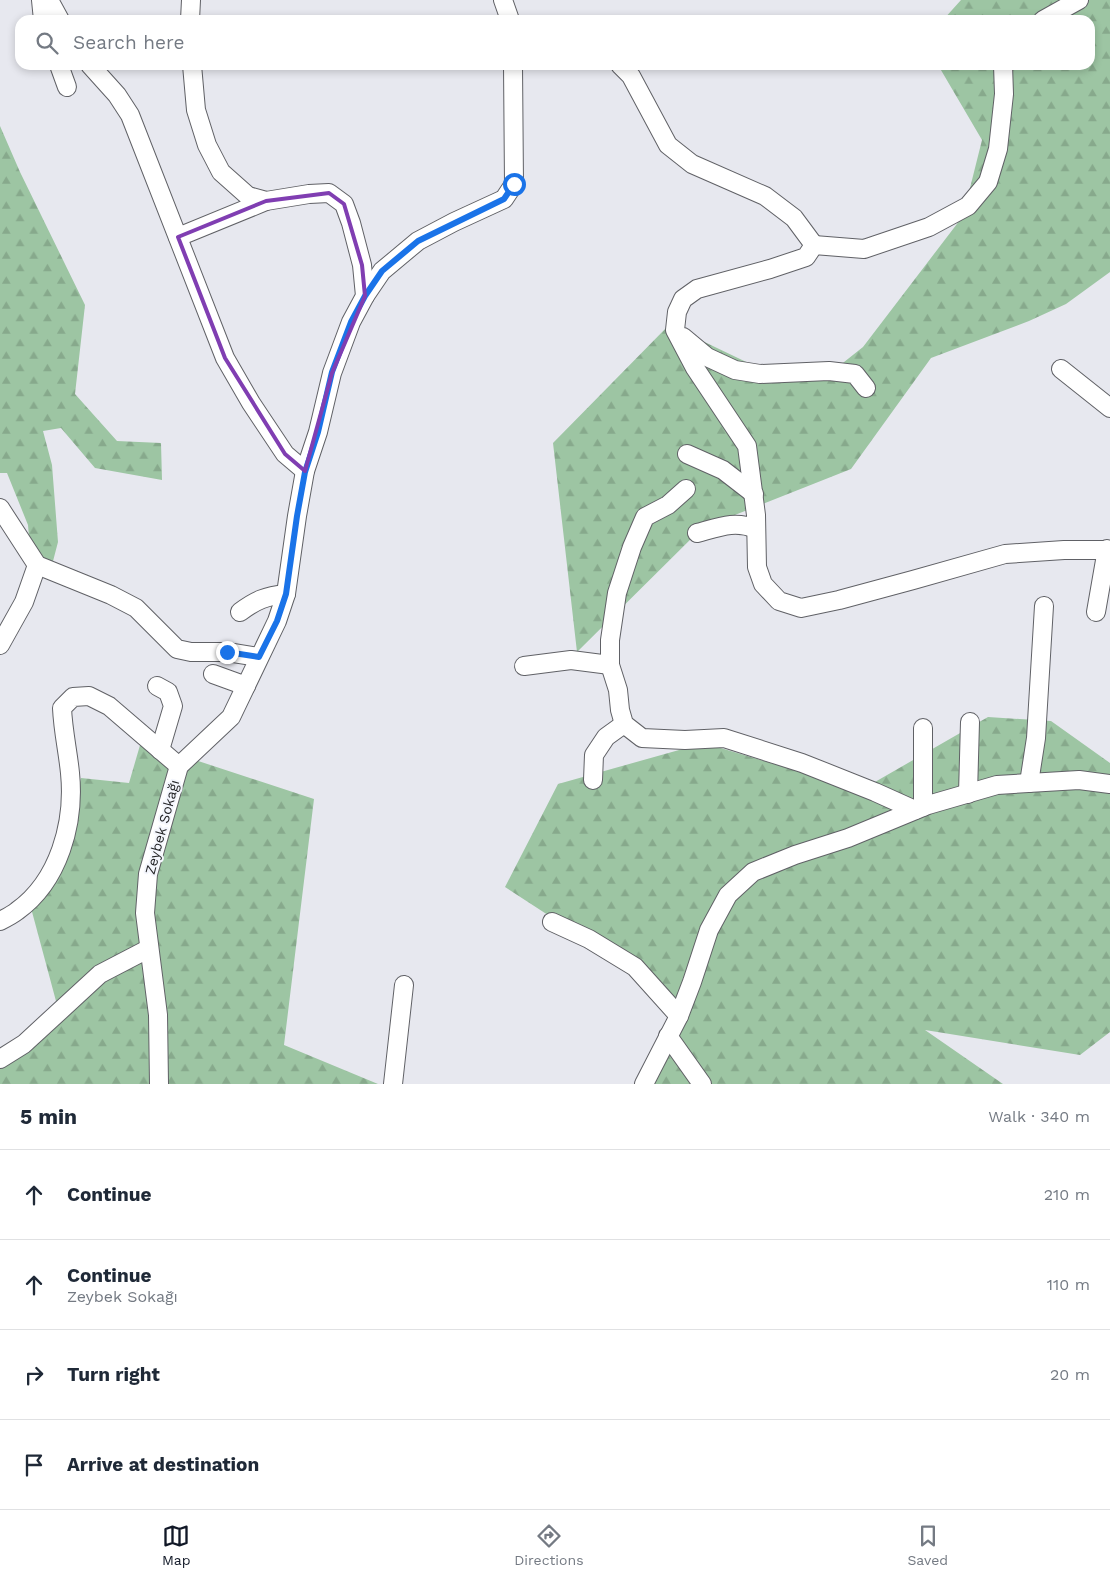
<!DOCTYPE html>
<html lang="en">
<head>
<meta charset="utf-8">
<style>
  :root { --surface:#fff; --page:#f6f6f7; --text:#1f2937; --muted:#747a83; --line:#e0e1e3; --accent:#111827 }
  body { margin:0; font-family:"Work Sans",sans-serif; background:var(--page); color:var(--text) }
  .stop { position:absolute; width:15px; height:15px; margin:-11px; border:4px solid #1a73e8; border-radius:50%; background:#fff }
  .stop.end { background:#1a73e8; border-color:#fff; box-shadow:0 1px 5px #0008 }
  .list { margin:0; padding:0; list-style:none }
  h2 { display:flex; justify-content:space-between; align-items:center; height:65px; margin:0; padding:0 20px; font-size:21px }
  h2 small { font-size:16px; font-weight:400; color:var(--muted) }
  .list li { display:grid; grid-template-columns:32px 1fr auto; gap:15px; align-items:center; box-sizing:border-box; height:90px; padding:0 20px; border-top:1px solid var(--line) }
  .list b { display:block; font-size:19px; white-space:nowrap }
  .list p { margin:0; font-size:16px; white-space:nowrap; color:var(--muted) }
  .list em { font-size:16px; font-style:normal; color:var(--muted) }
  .icon { flex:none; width:28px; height:28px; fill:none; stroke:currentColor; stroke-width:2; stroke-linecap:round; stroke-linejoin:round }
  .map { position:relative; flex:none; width:1110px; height:1084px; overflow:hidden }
  .search { position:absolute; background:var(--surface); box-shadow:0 2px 8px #0003; left:15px; right:15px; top:15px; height:55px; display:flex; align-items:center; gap:12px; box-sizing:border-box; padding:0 18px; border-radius:15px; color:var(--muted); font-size:19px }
  .sheet { height:425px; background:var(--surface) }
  nav { display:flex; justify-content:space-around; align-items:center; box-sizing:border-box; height:70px; border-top:1px solid var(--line); background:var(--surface); font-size:14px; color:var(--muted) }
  nav a { display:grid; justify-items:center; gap:2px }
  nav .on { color:var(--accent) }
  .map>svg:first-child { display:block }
</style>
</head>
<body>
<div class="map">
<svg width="1110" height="1084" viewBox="0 0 1110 1084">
  <defs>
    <pattern id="forest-firs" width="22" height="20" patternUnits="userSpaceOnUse" patternTransform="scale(1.25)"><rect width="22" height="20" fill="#9dc5a3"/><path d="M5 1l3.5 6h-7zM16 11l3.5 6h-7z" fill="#87a98c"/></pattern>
  </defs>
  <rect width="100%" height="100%" fill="#e7e8ef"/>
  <g fill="url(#forest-firs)">
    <path d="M961,0h149v272l-44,32 -37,17 -98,37 -80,111 -149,59 -125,124 -24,-209 116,-118 96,46 69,-1 29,-23 100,-131 19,-76 -44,-75h152v-45h-147z"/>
    <path d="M0,126l20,46 65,133 -10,89 42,47 44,2 1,37 -67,-12 -34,-40 -18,3 9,34 6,77 -6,23 -21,-4 -3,-36 -21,-52h-7z"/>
    <path d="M988,717l63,4 59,42v269l-30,23 -155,-25 78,54h-350l16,-68 -35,-45 -129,-84 53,-103 146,-41 157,47z"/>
    <path d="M143,735l43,22 128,42 -30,246 94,39h-378v-28l60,-40 -29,-108 28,-31 22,-99 48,5z"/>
  </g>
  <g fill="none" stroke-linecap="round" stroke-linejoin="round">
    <defs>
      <g id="minor">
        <path d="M41,0l2,20"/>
        <path d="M49,0l11,20"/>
        <path d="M503,0l7,20"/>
        <path d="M190,20l1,-20"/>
        <path d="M1043,20l36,-20"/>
        <path d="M59,65l8,22"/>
        <path d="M90,65l27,30 13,20 95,243 26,45 34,51 20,17"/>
        <path d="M620,65l11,11 37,69 24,19 73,32 29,22 20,27 -8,12 -36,12 -73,20 -14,10 -6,13 -2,18 20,38 52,78 9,69 1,52 6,17 16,17 22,7 38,-8 74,-20 92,-26 59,-4h46"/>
        <path d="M178,237l88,-36"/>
        <path d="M814,245l50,4 65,-22 39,-21 20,-24 10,-33 6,-55 -1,-29"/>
        <path d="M365,296l17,-25 36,-30 36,-19 50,-23 10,-15 -1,-119"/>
        <path d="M683,337l24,20 28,13 25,4 69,-3 26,3 11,14"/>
        <path d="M1061,369l49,39"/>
        <path d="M687,454l36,16 31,24"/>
        <path d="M686,489l-18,16 -23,12 -13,30 -15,46 -7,47v25l8,25 2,20 4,14 18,14 43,2 39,-2 78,25 73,29 40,18"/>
        <path d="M0,508l37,57 74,30 25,13 41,41 14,3h36l32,5"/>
        <path d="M697,533c22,-6 38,-13 59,-4"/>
        <path d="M240,612c16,-12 26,-16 46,-18"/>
        <path d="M1096,612l11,-63"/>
        <path d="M0,645l24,-43 13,-37"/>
        <path d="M524,666l47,-6 39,5"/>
        <path d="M213,674l33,12"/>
        <path d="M157,686l11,6 5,14 -13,44"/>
        <path d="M593,780l1,-25 12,-18 18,-13"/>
        <path d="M1029,783l7,-45 8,-132"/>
        <path d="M968,794l2,-72"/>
        <path d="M923,807v-79"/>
        <path d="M0,921c6,-3 12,-6 17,-10 42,-30 58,-88 53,-138 -2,-21 -7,-42 -8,-65l11,-11 16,-1 20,10 70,60"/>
        <path d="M552,922l37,17 46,28 44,49"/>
        <path d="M668,1036l34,48"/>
        <path d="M0,1059l24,-15 76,-70 48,-25"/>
        <path d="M159,1084l-1,-69 -13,-102 3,-39 31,-108 52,-49 46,-96 9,-27 11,-78 8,-45 13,-39 14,-59 19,-51 14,-26 -3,-31 -11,-42 -7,-19 -15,-11 -20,1 -43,7 -18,-5 -27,-24 -14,-27 -11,-35 -4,-45"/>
        <path d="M393,1084l11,-99"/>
        <path d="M644,1084l35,-68 13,-34 17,-52 19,-35 25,-23 42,-17 53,-17 80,-33 69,-20 82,-5 31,4"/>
      </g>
    </defs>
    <use href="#minor" stroke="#606166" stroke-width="20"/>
    <use href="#minor" stroke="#fff" stroke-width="18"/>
  </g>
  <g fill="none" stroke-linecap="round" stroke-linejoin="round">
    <path stroke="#1a73e8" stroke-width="6" d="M227,652l32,5 18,-36 9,-27 11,-78 8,-44 13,-40 14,-60 19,-50 14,-26 17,-25 36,-30 86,-42 10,-15"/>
  </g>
  <path fill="none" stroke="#803eb2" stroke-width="4" stroke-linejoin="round" d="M329,193l15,11 18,61 3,31 -33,77 -27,98 -20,-17 -60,-96 -47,-121 88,-36z"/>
  <g text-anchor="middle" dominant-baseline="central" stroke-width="4" stroke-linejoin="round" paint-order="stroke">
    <g font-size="14" fill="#252628" stroke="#f4f6fd">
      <text transform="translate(162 827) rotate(-75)">Zeybek Sokağı</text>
    </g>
  </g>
</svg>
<div class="stop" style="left:514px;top:184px"></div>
<div class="stop end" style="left:227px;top:652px"></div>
<div class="search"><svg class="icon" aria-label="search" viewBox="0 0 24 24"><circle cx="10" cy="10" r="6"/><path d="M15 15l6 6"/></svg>Search here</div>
</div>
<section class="sheet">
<h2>5 min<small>Walk · 340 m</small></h2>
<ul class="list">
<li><svg class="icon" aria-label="ahead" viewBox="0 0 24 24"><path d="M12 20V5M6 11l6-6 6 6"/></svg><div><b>Continue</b></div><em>210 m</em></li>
<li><svg class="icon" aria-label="ahead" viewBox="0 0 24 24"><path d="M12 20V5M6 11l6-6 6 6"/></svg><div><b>Continue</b><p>Zeybek Sokağı</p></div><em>110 m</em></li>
<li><svg class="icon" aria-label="right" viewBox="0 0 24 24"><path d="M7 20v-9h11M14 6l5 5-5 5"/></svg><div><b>Turn right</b></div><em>20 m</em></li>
<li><svg class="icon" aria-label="arrive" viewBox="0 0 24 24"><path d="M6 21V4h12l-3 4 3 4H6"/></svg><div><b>Arrive at destination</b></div></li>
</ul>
</section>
<nav>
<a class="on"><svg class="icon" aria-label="map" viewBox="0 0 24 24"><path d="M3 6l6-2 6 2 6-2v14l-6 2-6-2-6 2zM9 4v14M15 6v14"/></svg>Map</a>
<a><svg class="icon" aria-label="directions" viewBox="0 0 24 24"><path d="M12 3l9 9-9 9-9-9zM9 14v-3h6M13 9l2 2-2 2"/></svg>Directions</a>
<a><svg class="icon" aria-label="saved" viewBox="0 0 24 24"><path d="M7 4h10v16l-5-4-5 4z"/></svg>Saved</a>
</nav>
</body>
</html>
